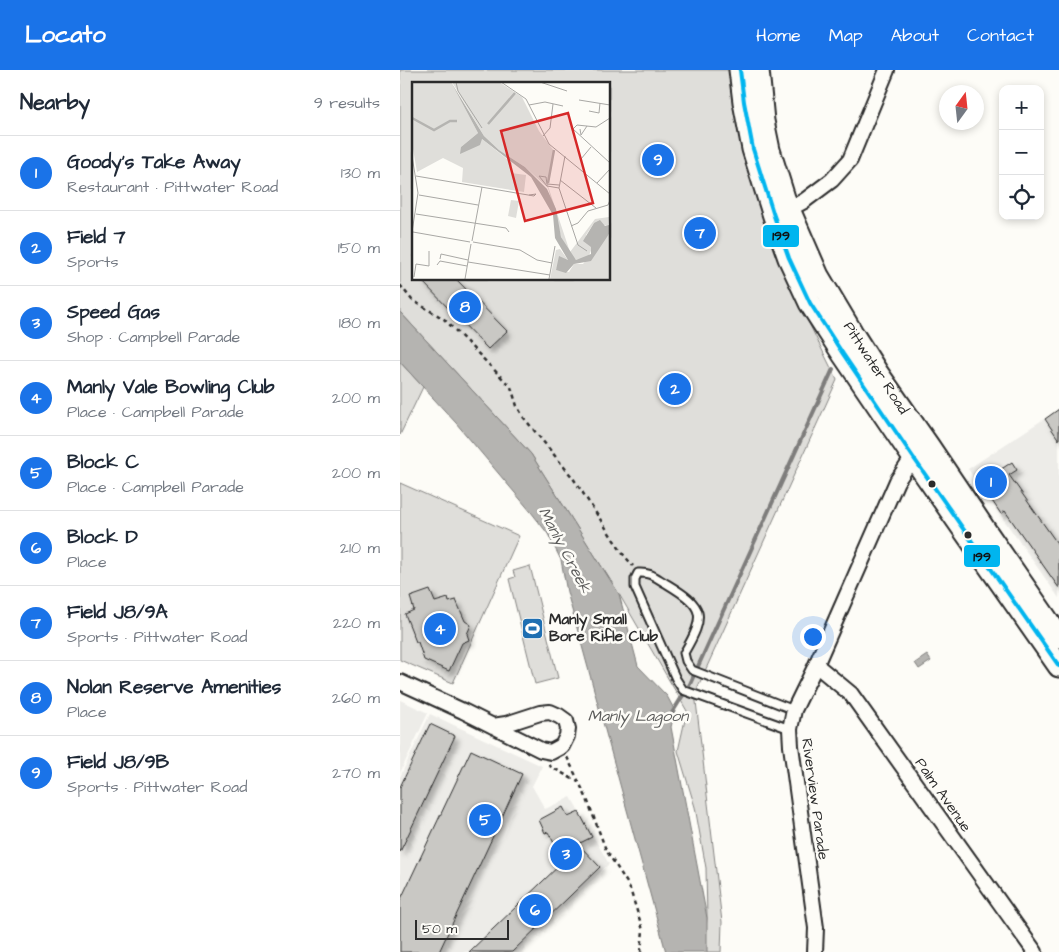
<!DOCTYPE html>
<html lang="en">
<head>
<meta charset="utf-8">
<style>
  :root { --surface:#fff; --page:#f6f6f7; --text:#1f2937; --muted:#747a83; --line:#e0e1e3; --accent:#1a73e8 }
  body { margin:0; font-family:"Architects Daughter",sans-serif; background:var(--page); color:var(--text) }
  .controls { position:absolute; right:15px; top:15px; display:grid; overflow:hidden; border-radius:10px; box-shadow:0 2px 8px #0003 }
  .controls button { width:45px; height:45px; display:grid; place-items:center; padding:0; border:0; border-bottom:1px solid var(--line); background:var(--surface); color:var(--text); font:25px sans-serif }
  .compass { position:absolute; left:539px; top:15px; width:45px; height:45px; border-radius:50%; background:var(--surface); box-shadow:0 2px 8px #0003; rotate:15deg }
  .scale { position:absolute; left:15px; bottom:12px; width:94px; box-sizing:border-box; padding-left:5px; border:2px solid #2b2b2b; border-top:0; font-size:14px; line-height:18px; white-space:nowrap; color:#2b2b2b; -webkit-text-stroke:4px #fdfcf7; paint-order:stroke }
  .you { position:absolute; left:412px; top:566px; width:18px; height:18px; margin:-12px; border:4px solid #fff; border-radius:50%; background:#1a73e8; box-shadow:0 0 0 8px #1a73e833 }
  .badge { display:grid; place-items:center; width:32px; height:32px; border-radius:50%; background:var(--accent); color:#fff; font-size:16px; font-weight:700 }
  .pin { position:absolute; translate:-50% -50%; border:2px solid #fff; box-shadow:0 1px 5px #0006 }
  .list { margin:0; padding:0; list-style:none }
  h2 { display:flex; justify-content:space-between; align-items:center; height:65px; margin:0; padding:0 20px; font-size:21px }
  h2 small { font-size:16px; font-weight:400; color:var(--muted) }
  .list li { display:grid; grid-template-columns:32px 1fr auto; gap:15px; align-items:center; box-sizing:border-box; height:75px; padding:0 20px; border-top:1px solid var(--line) }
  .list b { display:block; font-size:19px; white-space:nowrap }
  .list p { margin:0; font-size:16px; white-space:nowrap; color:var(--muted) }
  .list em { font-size:16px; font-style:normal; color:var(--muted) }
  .icon { flex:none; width:28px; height:28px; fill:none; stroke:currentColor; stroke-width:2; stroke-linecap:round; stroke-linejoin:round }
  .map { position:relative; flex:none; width:659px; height:882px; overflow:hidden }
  header { display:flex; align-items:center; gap:30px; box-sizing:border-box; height:70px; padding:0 25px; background:var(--accent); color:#fff }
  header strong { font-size:24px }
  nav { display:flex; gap:28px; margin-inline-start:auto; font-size:18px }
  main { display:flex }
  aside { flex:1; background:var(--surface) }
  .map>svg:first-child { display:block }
</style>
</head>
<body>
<header>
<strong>Locato</strong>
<nav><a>Home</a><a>Map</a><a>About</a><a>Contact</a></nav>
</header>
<main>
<aside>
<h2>Nearby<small>9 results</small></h2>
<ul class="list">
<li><span class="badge">1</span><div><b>Goody's Take Away</b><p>Restaurant · Pittwater Road</p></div><em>130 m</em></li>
<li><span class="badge">2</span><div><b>Field 7</b><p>Sports</p></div><em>150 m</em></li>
<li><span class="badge">3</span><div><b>Speed Gas</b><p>Shop · Campbell Parade</p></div><em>180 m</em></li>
<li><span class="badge">4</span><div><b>Manly Vale Bowling Club</b><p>Place · Campbell Parade</p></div><em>200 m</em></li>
<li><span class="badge">5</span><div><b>Block C</b><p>Place · Campbell Parade</p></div><em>200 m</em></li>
<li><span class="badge">6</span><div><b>Block D</b><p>Place</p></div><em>210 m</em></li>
<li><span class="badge">7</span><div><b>Field J8/9A</b><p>Sports · Pittwater Road</p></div><em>220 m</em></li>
<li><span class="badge">8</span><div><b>Nolan Reserve Amenities</b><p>Place</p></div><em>260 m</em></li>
<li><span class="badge">9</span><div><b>Field J8/9B</b><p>Sports · Pittwater Road</p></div><em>270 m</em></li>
</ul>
</aside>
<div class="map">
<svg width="659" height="882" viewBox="0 0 659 882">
  <defs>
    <filter id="shadow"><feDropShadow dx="4.5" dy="4.5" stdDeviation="2.5" flood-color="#0004"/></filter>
  </defs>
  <rect width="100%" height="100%" fill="#fdfcf7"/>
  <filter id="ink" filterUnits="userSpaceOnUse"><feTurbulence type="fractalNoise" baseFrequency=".02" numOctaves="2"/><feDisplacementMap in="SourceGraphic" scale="10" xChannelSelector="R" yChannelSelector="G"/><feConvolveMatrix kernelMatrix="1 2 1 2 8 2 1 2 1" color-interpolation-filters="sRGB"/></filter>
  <g filter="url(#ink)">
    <g fill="#edece8">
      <path d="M659,339v189l-91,-129z"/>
      <path d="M0,630l28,13 -28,60z"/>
      <path d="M30,644l112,52 -10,20 13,23 26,-12 38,67 -93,88h-116v-175z"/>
    </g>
    <g fill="#dfdeda" stroke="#858482" fill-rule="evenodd">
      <path d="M0,0h331l56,209 50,101 -142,313 27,229 -1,30h-17l3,-34 -1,-50 -11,-61 -17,-56 9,-40 -68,-117 -88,-140 -131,-142zM14,14h195v195h-195z"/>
      <path d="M0,292l23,25 -23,48z"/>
      <path d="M0,413l119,53 -66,147 -53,-23z"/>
      <path d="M130,496l28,112 -23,6 -26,-105 6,-2 -2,-6z"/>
    </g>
    <g fill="#b5b4b1" stroke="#7e7d7b">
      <path d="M0,242l131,142 88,140 19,72 29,30 8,15 -4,16 36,191v34h-41l-84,-306 -15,-54 -6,-32 -13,-26 -17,-22 -75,-89 -56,-61z"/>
      <path d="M527,585l4,6 -12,8 -4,-6z"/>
    </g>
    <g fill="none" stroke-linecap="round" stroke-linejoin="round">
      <path stroke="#7e7d7b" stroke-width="4" d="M272,643l18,-29 143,-315"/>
    </g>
    <g fill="#c9c8c4" stroke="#2b2b2b" filter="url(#shadow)">
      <path d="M20,209h36l51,52 -19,18z"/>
      <path d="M659,339v31l-14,-21z"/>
      <path d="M612,392l5,8 -8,5 50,71v42l-54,-77 -4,3 -21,-31z"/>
      <path d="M30,520l5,12 13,-4 1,4 7,-2 9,21 6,4 -4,9 2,6 -7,3 -13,28 -25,-11 -6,-18h-2l-11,-28 9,-4 -4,-13z"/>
      <path d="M30,654l25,12 -55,116v-65z"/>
      <path d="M71,680l51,24 -83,178h-39v-51z"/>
      <path d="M163,737l5,10 11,-5 13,25 -14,7 22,23 -88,85h-43l97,-93 -9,-18 -3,2 -6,-11 -3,1 -6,-13z"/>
    </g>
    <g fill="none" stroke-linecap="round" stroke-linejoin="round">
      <defs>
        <path id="lane" d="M390,659l-107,-39 -7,-11 -41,-92v-8l3,-6c13,-1 18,5 29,11 38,23 39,31 17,69l2,8 6,9 102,40"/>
        <g id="street">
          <path d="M382,143l22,-12 28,-21 18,-20 37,-90"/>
          <path d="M416,595l35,29 184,258"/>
          <path d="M0,612l63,29 78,39 10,2 11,-6 5,-10 1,-7 -2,-8 -7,-5 -9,-4 -10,1 -34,11 -13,2"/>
          <path d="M415,882l1,-24 -25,-182 -1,-17 4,-19 22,-45 81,-184 16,-24 6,-4"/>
        </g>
        <g id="primary">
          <path d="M340,0l4,32 9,47 21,67 15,42 21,45 33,51 70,103 146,209"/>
          <path d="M358,0l5,51 6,29 15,48 34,78 34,57 26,41 51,73 58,86 72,104"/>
        </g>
      </defs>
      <use href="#lane" stroke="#2b2b2b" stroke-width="11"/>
      <use href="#street" stroke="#2b2b2b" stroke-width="18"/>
      <use href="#primary" stroke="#2b2b2b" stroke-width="25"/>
      <g stroke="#2b2b2b" stroke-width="2.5" stroke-dasharray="4 4" stroke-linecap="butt">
        <path d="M0,215l12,15 32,19 67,68 6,19 7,12 49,60 50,76 10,12"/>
        <path d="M167,687l20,42 19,51 23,36 14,44 -2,22"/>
        <path d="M148,695l30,17"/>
      </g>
      <use href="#lane" stroke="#fdfcf7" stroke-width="7"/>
      <use href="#street" stroke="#fdfcf7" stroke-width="14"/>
      <use href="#primary" stroke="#fdfcf7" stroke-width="21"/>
      <defs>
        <path id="bus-1" d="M340,0l4,32 9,47 21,67 15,42 21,45 33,51 70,103 146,209"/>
      </defs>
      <use href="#bus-1" stroke="#fdfcf7" stroke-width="8"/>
      <use href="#bus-1" stroke="#00b5ef" stroke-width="4"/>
    </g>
  </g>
  <defs>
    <symbol id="stadium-square" viewBox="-11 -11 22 22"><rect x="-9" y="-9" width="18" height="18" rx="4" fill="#1f6fb2" stroke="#fdfcf7"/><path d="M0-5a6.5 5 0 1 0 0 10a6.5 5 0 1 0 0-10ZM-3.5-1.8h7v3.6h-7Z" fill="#fff"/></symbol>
  </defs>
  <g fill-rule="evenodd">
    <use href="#stadium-square" x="120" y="546" width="25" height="25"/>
  </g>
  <g fill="#2b2b2b" stroke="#fdfcf7" stroke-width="2">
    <circle cx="532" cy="414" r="4.5"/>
    <circle cx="568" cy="465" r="4.5"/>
  </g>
  <g text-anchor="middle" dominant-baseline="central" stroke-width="5" stroke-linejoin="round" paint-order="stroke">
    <g font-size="15" fill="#2b2b2b" stroke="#fdfcf7">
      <text transform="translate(476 298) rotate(57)">Pittwater Road</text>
      <text transform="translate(543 725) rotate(55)">Palm Avenue</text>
      <text transform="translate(415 729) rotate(82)">Riverview Parade</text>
    </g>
    <g font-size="15" font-weight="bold" fill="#2b2b2b" stroke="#fdfcf7" text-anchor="start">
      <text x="149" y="549">Manly Small<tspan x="149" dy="17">Bore Rifle Club</tspan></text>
    </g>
    <g font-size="16" font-style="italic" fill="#5b5b5a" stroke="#fdfcf7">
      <text transform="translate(165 480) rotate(62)">Manly Creek</text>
      <text x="238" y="646">Manly Lagoon</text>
    </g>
  </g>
  <g transform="translate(12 12)">
    <rect width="198" height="198" fill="#fdfcf7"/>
    <path d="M0,0h39l27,51 -17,14 21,-8 30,24 -1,10 15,2 -2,17 -62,-10 1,-14 -20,-10 -26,14 -5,-29zM40,0h47l23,15 17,34 15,20 -6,35 22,66 25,-33 14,-2 -1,9 -14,-3 -8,12 6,13 -4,10 -12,2 -7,-7 -8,-16 -13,-49 -23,-21 -26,-17 -15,-14zM99,118l8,1 -3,17 -8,-2zM197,152v45h-59l6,-29 4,-1 8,11 -7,-2 -5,12 13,2 5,-8h9z" fill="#dfdeda"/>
    <path d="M39,0l33,54 15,14 26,17 22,22 9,20 5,28 15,23 15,-6v-7l-8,-6 11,-18 6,-3 5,6 4,-1v9l-18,27 -17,3 -8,9 -10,-3 3,-14 9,4 -13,-22 -2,-23 -22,-38 -49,-38 -2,6 -20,9 1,-7 17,-14z" fill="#b5b4b1"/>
    <path fill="none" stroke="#b5b4b1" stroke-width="2.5" d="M0,36l22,12 16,-9h7M76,42l27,-31M136,101l6,-33"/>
    <path fill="none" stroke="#a9a8a5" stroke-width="1" d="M44,0l2,9 24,37M89,0l25,17 23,45 61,50M128,0l27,9M167,18l31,5M117,23l16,-3 18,4M177,29l10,2 1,-10M198,36l-14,9 -19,-2 -4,4 37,34M168,47l1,6 6,-9M131,54l7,-8 3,-24M0,74l6,37 -6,39M153,74l-6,32 19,57 9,6M169,77l10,-12M4,94l118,20 2,-2 -7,1M148,98l36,28M185,101l13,-14M147,103l-12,-1 -1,-7 -7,-1 8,10 12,2M7,113l59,10M4,132l90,14 3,4M159,144l7,-3 10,-12 20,-6 2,-5M1,150l57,10M60,159l10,-54M61,160l47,8 17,10 15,3M28,177l1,-5 27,6M56,180l82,13M25,183l3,-4 27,5M2,195l2,-13 13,2v-15M53,197l6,-35M137,197l6,-33"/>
    <path fill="#d62828" fill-opacity="0.15" stroke="#d62828" stroke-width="2.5" d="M156,31l25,90 -68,18 -24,-90z"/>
    <rect width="198" height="198" fill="none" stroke="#2b2b2b" stroke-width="2.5"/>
  </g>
  <g stroke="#fdfcf7" stroke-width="2">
    <rect x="362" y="154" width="38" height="24" rx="5" fill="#00b5ef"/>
    <rect x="563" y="474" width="38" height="24" rx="5" fill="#00b5ef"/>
  </g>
  <g font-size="14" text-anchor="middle" font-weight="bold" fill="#111">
    <text x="381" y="170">199</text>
    <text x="582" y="491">199</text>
  </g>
</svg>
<div class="controls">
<button>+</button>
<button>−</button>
<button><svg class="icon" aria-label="locate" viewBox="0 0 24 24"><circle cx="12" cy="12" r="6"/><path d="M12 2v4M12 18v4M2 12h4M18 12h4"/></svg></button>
</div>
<svg class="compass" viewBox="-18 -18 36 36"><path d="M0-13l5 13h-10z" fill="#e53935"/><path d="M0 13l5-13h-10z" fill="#747a83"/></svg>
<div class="scale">50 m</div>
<div class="you"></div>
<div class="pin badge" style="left:591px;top:412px">1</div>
<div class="pin badge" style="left:275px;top:319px">2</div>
<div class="pin badge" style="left:166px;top:784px">3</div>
<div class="pin badge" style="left:40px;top:559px">4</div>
<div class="pin badge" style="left:85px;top:750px">5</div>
<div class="pin badge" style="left:135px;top:840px">6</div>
<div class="pin badge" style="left:300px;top:163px">7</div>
<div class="pin badge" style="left:65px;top:237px">8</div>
<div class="pin badge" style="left:258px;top:90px">9</div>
</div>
</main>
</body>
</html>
